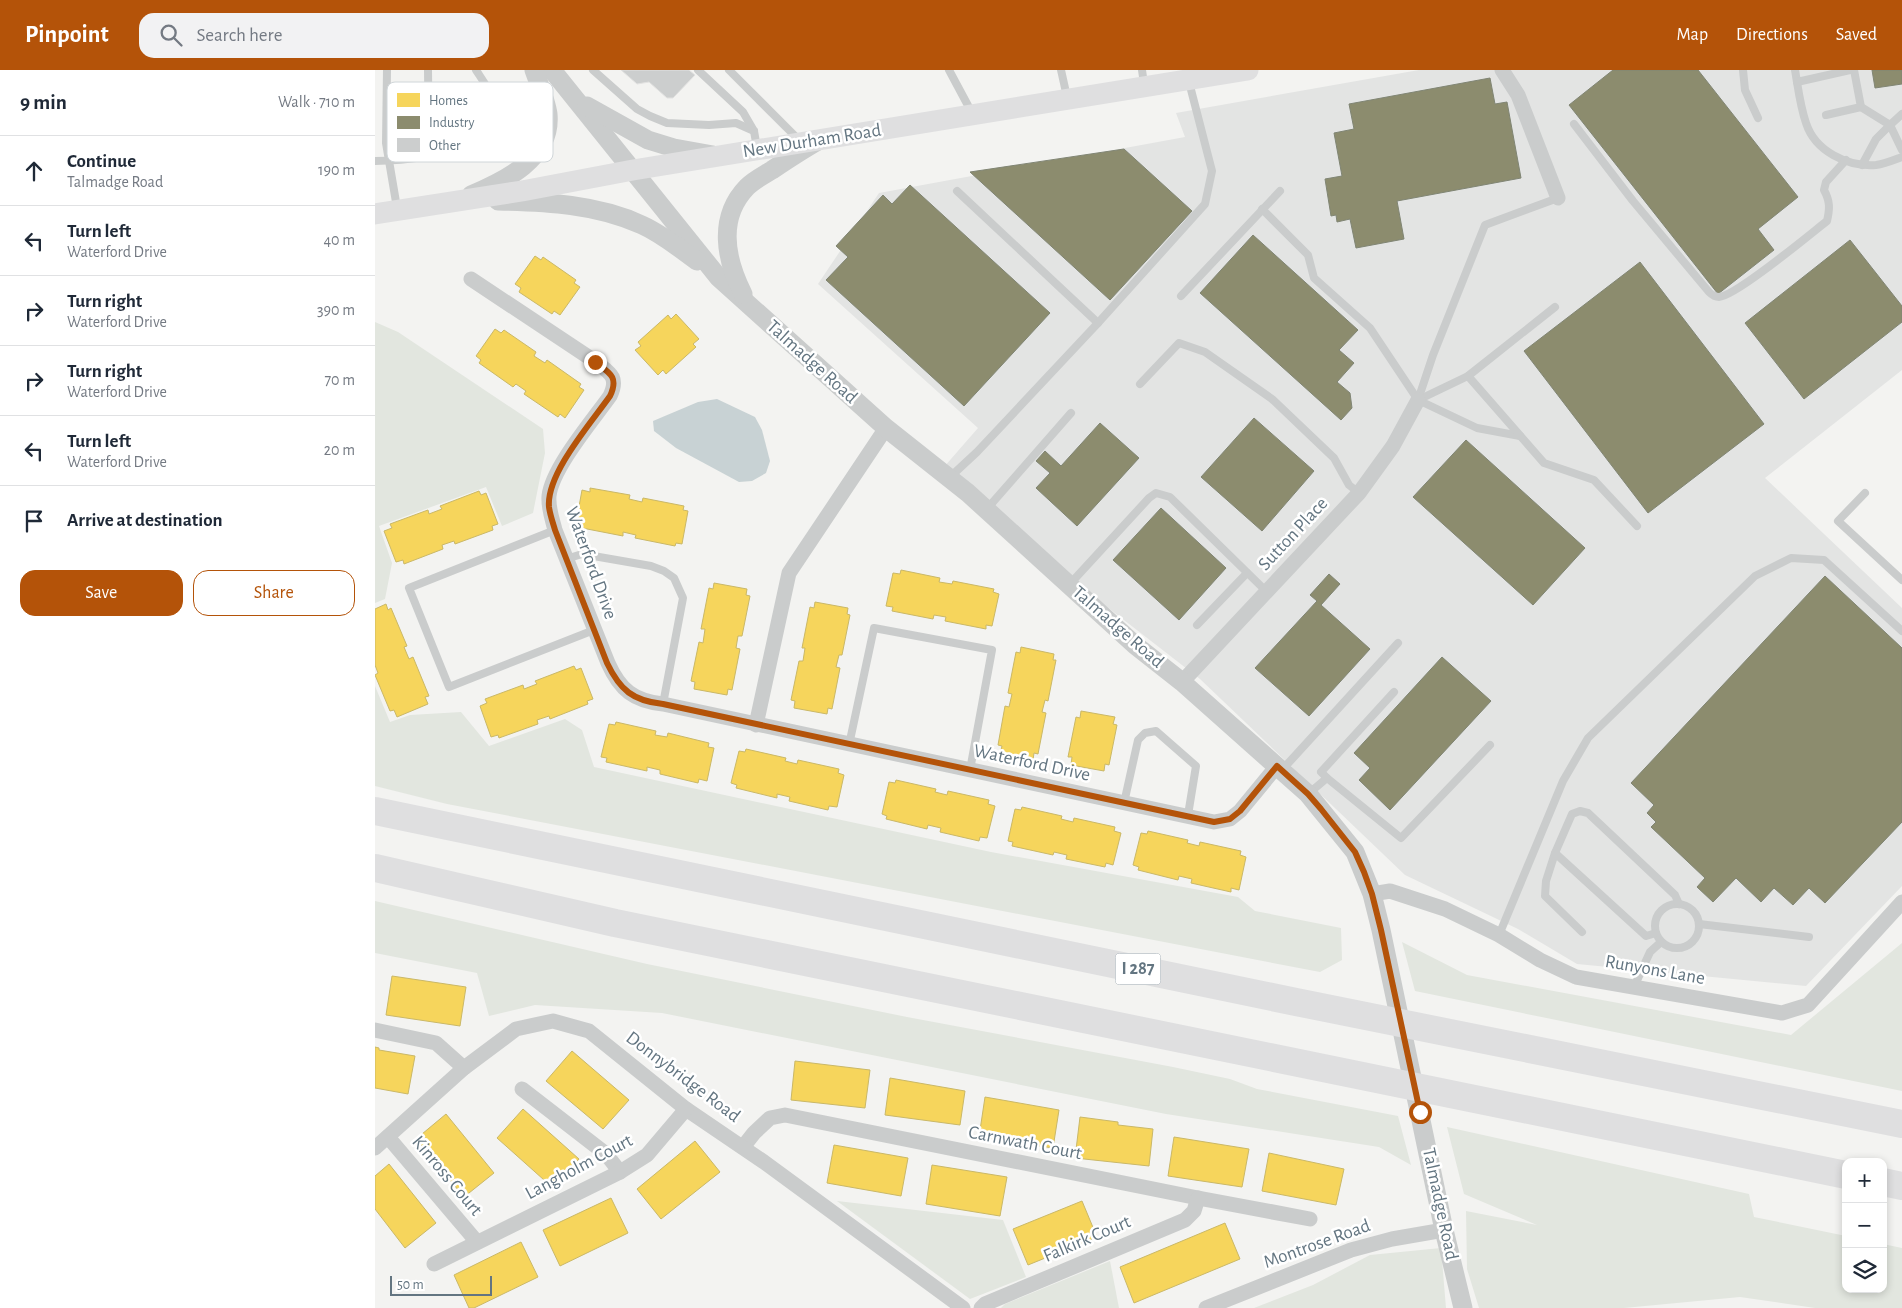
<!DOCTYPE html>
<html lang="en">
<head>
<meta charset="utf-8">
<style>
  :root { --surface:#fff; --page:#f2f2f3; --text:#1f2937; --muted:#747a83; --line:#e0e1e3; --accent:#b45309 }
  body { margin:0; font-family:"Alegreya Sans",sans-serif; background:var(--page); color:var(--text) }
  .controls { position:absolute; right:15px; bottom:15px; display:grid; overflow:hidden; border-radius:10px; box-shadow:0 2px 8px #0003 }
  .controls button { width:45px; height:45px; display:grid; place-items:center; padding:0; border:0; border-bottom:1px solid var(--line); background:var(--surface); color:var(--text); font:25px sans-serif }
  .scale { position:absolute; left:15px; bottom:12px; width:102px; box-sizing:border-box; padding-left:5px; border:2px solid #637581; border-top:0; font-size:14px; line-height:18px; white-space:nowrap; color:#637581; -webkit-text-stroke:4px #fff; paint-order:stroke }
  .stop { position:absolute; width:15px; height:15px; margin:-11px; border:4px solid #b45309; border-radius:50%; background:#fff }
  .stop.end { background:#b45309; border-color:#fff; box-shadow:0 1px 5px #0008 }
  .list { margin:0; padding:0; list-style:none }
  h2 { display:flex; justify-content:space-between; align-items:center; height:65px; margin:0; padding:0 20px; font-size:21px }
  h2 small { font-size:16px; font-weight:400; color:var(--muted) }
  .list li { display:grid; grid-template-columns:32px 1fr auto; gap:15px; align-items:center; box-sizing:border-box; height:70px; padding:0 20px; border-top:1px solid var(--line) }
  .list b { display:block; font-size:19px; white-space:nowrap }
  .list p { margin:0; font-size:16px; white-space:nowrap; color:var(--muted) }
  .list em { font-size:16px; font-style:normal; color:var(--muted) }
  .actions { display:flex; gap:10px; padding:15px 20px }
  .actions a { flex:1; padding:11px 0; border:1px solid var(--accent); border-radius:15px; text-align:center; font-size:18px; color:var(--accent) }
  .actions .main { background:var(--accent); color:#fff }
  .icon { flex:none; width:28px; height:28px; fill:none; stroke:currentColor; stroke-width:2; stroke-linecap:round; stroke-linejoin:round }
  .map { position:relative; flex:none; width:1527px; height:1238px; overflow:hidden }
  header { display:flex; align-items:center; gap:30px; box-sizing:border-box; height:70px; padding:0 25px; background:var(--accent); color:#fff }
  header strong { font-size:24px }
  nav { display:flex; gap:28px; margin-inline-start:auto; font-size:18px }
  .search { width:350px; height:45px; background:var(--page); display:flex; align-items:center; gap:12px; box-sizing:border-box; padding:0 18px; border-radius:15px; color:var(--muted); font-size:19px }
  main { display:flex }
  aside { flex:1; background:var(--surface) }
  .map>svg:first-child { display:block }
</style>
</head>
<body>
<header>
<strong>Pinpoint</strong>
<div class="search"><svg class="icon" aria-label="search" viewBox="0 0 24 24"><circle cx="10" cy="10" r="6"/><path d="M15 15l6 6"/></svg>Search here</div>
<nav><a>Map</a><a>Directions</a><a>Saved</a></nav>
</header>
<main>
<aside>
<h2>9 min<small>Walk · 710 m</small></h2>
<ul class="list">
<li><svg class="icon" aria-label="ahead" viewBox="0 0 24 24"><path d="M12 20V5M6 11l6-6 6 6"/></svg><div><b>Continue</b><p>Talmadge Road</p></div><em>190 m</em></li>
<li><svg class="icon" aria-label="left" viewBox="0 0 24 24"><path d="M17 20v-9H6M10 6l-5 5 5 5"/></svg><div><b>Turn left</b><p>Waterford Drive</p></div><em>40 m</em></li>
<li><svg class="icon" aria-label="right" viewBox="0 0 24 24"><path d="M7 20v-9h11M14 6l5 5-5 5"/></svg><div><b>Turn right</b><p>Waterford Drive</p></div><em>390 m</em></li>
<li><svg class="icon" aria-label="right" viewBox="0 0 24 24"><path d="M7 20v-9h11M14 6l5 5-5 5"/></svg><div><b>Turn right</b><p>Waterford Drive</p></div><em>70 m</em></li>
<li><svg class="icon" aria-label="left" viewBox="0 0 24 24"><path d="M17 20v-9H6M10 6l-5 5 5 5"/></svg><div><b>Turn left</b><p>Waterford Drive</p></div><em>20 m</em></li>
<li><svg class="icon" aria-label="arrive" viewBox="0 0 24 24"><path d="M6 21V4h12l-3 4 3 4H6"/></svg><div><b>Arrive at destination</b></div></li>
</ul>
<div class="actions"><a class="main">Save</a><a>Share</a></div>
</aside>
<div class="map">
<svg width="1527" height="1238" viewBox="0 0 1527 1238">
  <rect width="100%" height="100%" fill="#f3f3f1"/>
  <path fill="#e3e4e3" d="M1044,0h483v300l-137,108 137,130v278l-96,100 -229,-22 -59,-35 -113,-54 -205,-196 -263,-204 41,-47 -160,-144 61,-91 306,-56 -9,-24z"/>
  <g fill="#e2e6df">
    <path d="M0,252l23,10 145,97 2,24 -12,60 -31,13 -16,-39 -107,39 13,37 -7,36 -10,4z"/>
    <path d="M0,616l15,36 20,-7 51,-3 28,34 76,-27 17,11 12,37 397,85 247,45 17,14 86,17 1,32 -22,12 -873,-168 -72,-18z"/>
    <path d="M0,831l272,63 260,53 266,50 57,12 27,10 141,27 13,49 -32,-18 -213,-33 -504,-101 -127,-8 -46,11 -12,-43 -102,-20z"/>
    <path d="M1027,872l65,33 324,60 111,-92v148l-487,-100z"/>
    <path d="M1072,1057l302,67 5,23 92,19v53h37v-45l19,4v60h-87l-75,-11 -116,11h-145l-12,-39 -1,-58 71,14 -73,-31z"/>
    <path d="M462,1131l166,19 23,57 -56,22z"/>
    <path d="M1066,1178l5,60h-192l59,-23 57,-30z"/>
    <path d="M735,1191l9,47h-118l4,-4z"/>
  </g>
  <path fill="#c8d2d4" d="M342,329l38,18 7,13 8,31 -4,12 -14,8 -13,1 -63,-34 -22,-17 -1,-10 45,-19z"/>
  <g fill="#f6d55c" stroke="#cab867">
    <path d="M160,186l6,4 2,-3 33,23 -2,3 6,4 -20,28 -6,-4 -2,3 -33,-22 2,-4 -6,-4z"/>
    <path d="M301,244l23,25 -6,5 3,3 -30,27 -3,-4 -5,5 -23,-25 6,-4 -3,-4 30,-27 3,4z"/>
    <path d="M120,259l6,4 3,-3 32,22 -2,4 11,7 2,-3 34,24 -2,3 5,3 -19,28 -5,-4 -2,3 -34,-23 2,-3 -10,-7 -3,3 -34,-24 2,-3 -5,-4z"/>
    <path d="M215,418l40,7 -1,4 13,3 1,-4 41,8 -1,4 5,1 -6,33 -6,-1 -1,3 -40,-8 1,-3 -13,-3v4l-41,-8v-4l-6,-1 6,-33 8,2z"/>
    <path d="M104,421l2,4 5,-2 12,31 -6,2 1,4 -38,14 -1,-3 -12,4 1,4 -39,15 -1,-4 -7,2 -12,-31 8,-3 -2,-4 38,-14 1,4 13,-5 -2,-3z"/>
    <path d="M526,500l39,8 -1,4 13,2 1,-3 41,8 -1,3 6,2 -7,32 -6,-1v4l-41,-8 1,-4 -12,-2 -1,4 -41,-8 1,-4 -7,-1 7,-33 7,1z"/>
    <path d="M339,513l33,6 -1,6 4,1 -8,40h-4l-2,12 4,1 -8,41 -4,-1 -1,6 -33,-6 1,-7 -4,-1 8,-39 4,1 2,-14h-4l8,-41 4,1z"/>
    <path d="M440,532l33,6 -1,6 3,1 -8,40h-3l-3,12 4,1 -8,41 -4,-1 -1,6 -33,-6 1,-7 -4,-1 8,-39h4l2,-13h-3l8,-41 4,1z"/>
    <path d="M11,534l2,6 3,-2 16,38 -3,1 5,12 4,-2 16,39 -4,1 3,7 -31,13 -3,-7 -4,1 -15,-36 3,-2 -3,-8v-56z"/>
    <path d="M646,577l33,7 -1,6h3l-8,41 -3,-1 -3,12 4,1 -8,41 -4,-1 -1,7 -33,-6 2,-8 -4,-1 7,-39 4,1 3,-13 -4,-1 8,-41 4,1z"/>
    <path d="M199,596l2,4 5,-2 12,31 -6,2 1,3 -38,15 -1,-3 -12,4 1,4 -39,14 -1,-3 -7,2 -11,-31 7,-3 -2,-4 38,-14 1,4 13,-5 -2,-3z"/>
    <path d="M706,641l34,6 -2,7 4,1 -8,40 -4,-1 -1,7 -33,-6 1,-8h-4l8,-40 4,1z"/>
    <path d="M241,652l40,9 -1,4 12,2 1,-4 41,10 -1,4 6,1 -7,33 -8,-2 -1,4 -38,-9v-4l-13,-3v4l-41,-9 1,-4 -6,-1 8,-33 6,1z"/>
    <path d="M371,679l40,9 -1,3 12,3 1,-4 41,9 -1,4 6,2 -7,32 -8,-1 -1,4 -39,-9 1,-4 -13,-3v4l-41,-10 1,-3 -6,-2 8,-32 6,1z"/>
    <path d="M521,710l40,9 -1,3 12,3 1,-4 41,9 -1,4 7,2 -8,32 -7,-1 -1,4 -39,-9 1,-4 -13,-3 -1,4 -41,-10 1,-3 -5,-2 7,-32 6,1z"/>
    <path d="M647,737l40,9 -1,3 12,3 1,-4 41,9 -1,4 7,2 -8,32 -7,-2 -1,4 -39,-8 1,-4 -13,-3 -1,3 -41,-9 1,-4 -5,-1 7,-32 6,1z"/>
    <path d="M773,761l40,9 -1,3 12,3 1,-4 41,9 -1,4 6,2 -7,33 -8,-2v4l-40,-9 1,-4 -13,-3 -1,4 -40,-10 1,-3 -6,-2 8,-32 6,1z"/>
    <path d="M17,906l74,11 -6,39 -74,-11z"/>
    <path d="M0,977l4,1v2l36,6 -7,38 -33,-6z"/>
    <path d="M197,981l57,49 -26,29 -57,-48z"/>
    <path d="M420,991l75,9 -5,38 -74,-8z"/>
    <path d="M515,1008l75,13 -5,34 -75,-10z"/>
    <path d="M610,1027l74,13 -6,38 -74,-11z"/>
    <path d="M148,1039l56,50 -26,29 -56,-50z"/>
    <path d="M71,1044l48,59 -30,24 -48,-58z"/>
    <path d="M705,1047l38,5v3l35,4 -4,37 -74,-8z"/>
    <path d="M799,1067l75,12 -7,38 -74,-11z"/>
    <path d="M320,1071l25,31 -59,47 -24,-30z"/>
    <path d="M459,1075l74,13 -7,38 -74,-13z"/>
    <path d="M894,1083l75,16 -8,36 -74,-14z"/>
    <path d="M14,1094l47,59 -31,25 -30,-39v-33z"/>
    <path d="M557,1095l75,12 -7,39 -74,-12z"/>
    <path d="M236,1128l17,35 -68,33 -17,-36z"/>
    <path d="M707,1131l15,36 -69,28 -15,-36z"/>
    <path d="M850,1153l15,36 -106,44 -14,-36z"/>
    <path d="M146,1172l17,35 -64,31h-5l-15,-33z"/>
  </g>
  <g fill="#8c8c6e" stroke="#808574">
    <path d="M1238,0h85l100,127 -40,32 16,21 -56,44 -149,-189z"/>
    <path d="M1497,0h30v14l-27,4z"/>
    <path d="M1115,8l5,26 12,-2 14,76 -124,23 7,38 -48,9 -6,-29 -13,3 -1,-7 -5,1 -6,-37 17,-3 -8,-43 20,-4 -5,-25z"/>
    <path d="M749,79l68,62 -82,89 -140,-128z"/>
    <path d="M535,115l140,128 -86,93 -138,-126 22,-23 -12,-11 47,-51 9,9z"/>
    <path d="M878,165l105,95 -19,20 15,13 -17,19 13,11 2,15 -11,12 -141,-127z"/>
    <path d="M1475,170l52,66v16l-98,77 -59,-76z"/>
    <path d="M1265,192l124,162 -116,89 -124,-162z"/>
    <path d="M879,348l60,53 -52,60 -61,-54z"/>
    <path d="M725,353l39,35 -62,68 -41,-38 14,-15 -14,-12 9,-10 16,15z"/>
    <path d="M1091,370l119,108 -52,57 -120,-108z"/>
    <path d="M786,438l65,60 -47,52 -66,-60z"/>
    <path d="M954,504l11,10 -19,21 49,44 -61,67 -54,-48 62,-67 -7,-6z"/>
    <path d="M1450,506l77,72v174l-77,81 -16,-15 -16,17 -19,-17 -13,14 -25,-24 -23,24 -16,-15 8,-9 -54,-51 5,-5 -9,-9 7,-8 -23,-22z"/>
    <path d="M1067,587l49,44 -101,109 -31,-30 11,-12 -16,-15z"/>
  </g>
  <path fill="#cccece" stroke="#e2e2e1" d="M246,0h68l6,5 -22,23h-6l-18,-16 -12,2z"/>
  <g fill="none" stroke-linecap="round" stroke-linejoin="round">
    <g stroke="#cacccc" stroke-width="8">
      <path d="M12,0l-1,73 11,65"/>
      <path d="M53,0l1,85"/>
      <path d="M218,0l44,39 13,7 17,7 42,2 27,-2 18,8"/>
      <path d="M323,0l45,42 11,19 3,17"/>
      <path d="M354,0l70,70"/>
      <path d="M574,0l23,43"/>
      <path d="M686,0l6,27"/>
      <path d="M767,0l2,14"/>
      <path d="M1368,0l2,20 13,28"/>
      <path d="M1420,0c3,17 5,36 11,53 9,28 41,44 70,42 9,-1 18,-5 26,-8"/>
      <path d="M1479,0l7,37 29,18 -14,14 -14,26"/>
      <path d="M1422,12l53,-12"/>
      <path d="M1527,44l-12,11 12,25"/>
      <path d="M1451,45l35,-8"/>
      <path d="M1199,54l59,77 76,91c3,3 6,5 10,5 17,-1 90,-62 108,-76 3,-13 3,-20 -3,-31l2,-8 20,-22"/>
      <path d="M0,91c29,0 82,-7 109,-18 8,-3 16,-11 18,-19 3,-12 -19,-43 -26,-54"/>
      <path d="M582,121l141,132"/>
      <path d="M887,139l46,46 6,23 56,50 48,72 59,28 43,8"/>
      <path d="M806,226l99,-105"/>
      <path d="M1093,306l76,87 50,17 43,46"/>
      <path d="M765,314l39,-41 26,9 67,47 62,59 15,27 10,8"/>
      <path d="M1043,330l15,-45 52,-130 73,-27"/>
      <path d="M1043,330l50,-24 87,-69"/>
      <path d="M574,408l28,-26 121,-129 107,-119 7,-33 -23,-89"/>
      <path d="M1490,423l-27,28 64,59"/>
      <path d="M611,440l85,-97"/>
      <path d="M180,460l-146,58 40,99 145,-57"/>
      <path d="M191,489l16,-5 69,12 13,5 10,7 9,20 -20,106"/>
      <path d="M694,515l80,-87 7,-5 14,4 97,95"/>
      <path d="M822,555l50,-52"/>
      <path d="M474,675l25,-117 118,22 -22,120"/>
      <path d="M907,700l116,-127"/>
      <path d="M952,708l-6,-6 73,-80"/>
      <path d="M933,724l19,-16 74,60 89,-93"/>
      <path d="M749,733l14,-63 7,-7 11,-2 40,35 -8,49"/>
      <path d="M1180,783l-9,28 -1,15 37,36"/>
      <circle cx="1302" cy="856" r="22"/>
      <path d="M1324,854l110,13"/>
      <path d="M1281,863l-10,3 -91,-83 17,-39 8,-3 8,2 87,82 4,9"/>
      <path d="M1124,865l64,-154 25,-43 167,-162 36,-18 33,2 78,71"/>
      <path d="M1259,917l16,-35 11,-10"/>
    </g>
    <g stroke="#cacccc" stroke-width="15">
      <path d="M1127,0l16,25 40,103"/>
      <path d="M96,209l125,83c14,11 23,15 14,34 -17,24 -58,72 -61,100 -1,12 3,22 6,34l53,133c12,27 26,38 55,41l551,118 16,-3 10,-8 37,-45"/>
      <path d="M807,612l177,-189 34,-47 25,-46"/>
      <path d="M381,655l33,-152 97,-145"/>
      <path d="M997,824l18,-3 55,18 54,26 41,25 36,17 206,36 26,-8 94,-103"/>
      <path d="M0,960l61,13 28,25"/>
      <path d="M147,1019l84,65 14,18"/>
      <path d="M13,1067l89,105"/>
      <path d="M368,1077l11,-14 16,-15 15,-3 413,83 112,21"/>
      <path d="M0,1078l89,-80 52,-39 37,-8 36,10 97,78 78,53 199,146"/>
      <path d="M59,1194l186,-92 27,-17 39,-46"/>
      <path d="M606,1238l4,-4 200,-84 9,-9 4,-13"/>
      <path d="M831,1238l145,-58 41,-11 52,-9"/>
    </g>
    <g stroke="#cacccc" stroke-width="19">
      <path d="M177,0l167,208 167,150 82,65 167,152 47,37 126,112 47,58 17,42 9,36 63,300 19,78"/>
      <path d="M212,36l61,34 26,8 39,7"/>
      <path d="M96,125c33,-14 81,-36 77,-81 -2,-14 -9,-30 -14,-44"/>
      <path d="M123,131c48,1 99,3 144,24 20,9 37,23 55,36"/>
      <path d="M368,224c-17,-34 -26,-76 4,-107 7,-7 17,-12 25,-17 15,-10 30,-20 46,-29"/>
    </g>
    <path stroke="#dfdfe0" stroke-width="21" d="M0,144l147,-23 111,-21 615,-100"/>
    <g stroke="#dfdfe0" stroke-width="28">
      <path d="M0,741l921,191 606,122"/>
      <path d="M0,798l240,55 1231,252"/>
      <path d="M1508,1112l19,4"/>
    </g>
  </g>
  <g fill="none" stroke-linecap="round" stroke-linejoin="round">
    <path stroke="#b45309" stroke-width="6" d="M220,292c15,11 24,15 15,34 -19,27 -64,78 -61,111 1,8 4,16 6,23l52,133c13,27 26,38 56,41l551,118 16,-3 10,-8 37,-45 31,28 13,15 34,43 9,20 8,22 9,36 39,182"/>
  </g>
  <g text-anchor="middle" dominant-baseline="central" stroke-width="5" stroke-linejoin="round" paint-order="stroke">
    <rect fill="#fff" stroke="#929ea7" stroke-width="1" x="740.5" y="883.5" width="45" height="31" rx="4"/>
    <g font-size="18" font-weight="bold" fill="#637581">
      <text x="763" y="899">I 287</text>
    </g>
    <g font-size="19" fill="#637581" stroke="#fff">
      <text transform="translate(437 71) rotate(-9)">New Durham Road</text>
      <text transform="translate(437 292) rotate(42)">Talmadge Road</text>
      <text transform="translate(918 464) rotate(-47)">Sutton Place</text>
      <text transform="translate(216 493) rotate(70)">Waterford Drive</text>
      <text transform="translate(743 557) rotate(41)">Talmadge Road</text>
      <text transform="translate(657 693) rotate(12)">Waterford Drive</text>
      <text transform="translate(1280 900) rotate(10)">Runyons Lane</text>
      <text transform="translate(308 1007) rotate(37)">Donnybridge Road</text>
      <text transform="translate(650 1073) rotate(11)">Carnwath Court</text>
      <text transform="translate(204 1097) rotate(-28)">Langholm Court</text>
      <text transform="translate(72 1106) rotate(50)">Kinross Court</text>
      <text transform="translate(1065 1134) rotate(78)">Talmadge Road</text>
      <text transform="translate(712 1169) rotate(-23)">Falkirk Court</text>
      <text transform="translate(942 1174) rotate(-20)">Montrose Road</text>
    </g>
  </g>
  <rect x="12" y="12" width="166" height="80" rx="8" fill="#fff" stroke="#d0d6d9" stroke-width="1"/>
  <rect x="22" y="23" width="23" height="14" fill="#f6d55c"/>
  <rect x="22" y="46" width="23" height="13" fill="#8c8c6e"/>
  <rect x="22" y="68" width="23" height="14" fill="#cccece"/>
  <g font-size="14" fill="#637581">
    <text x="54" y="35">Homes</text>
    <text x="54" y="57">Industry</text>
    <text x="54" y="80">Other</text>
  </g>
</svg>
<div class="controls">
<button>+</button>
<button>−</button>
<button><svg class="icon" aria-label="layers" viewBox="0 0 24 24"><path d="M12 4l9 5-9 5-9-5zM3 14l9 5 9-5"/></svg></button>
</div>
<div class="scale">50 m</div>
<div class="stop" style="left:1045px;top:1042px"></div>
<div class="stop end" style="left:220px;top:292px"></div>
</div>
</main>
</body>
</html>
